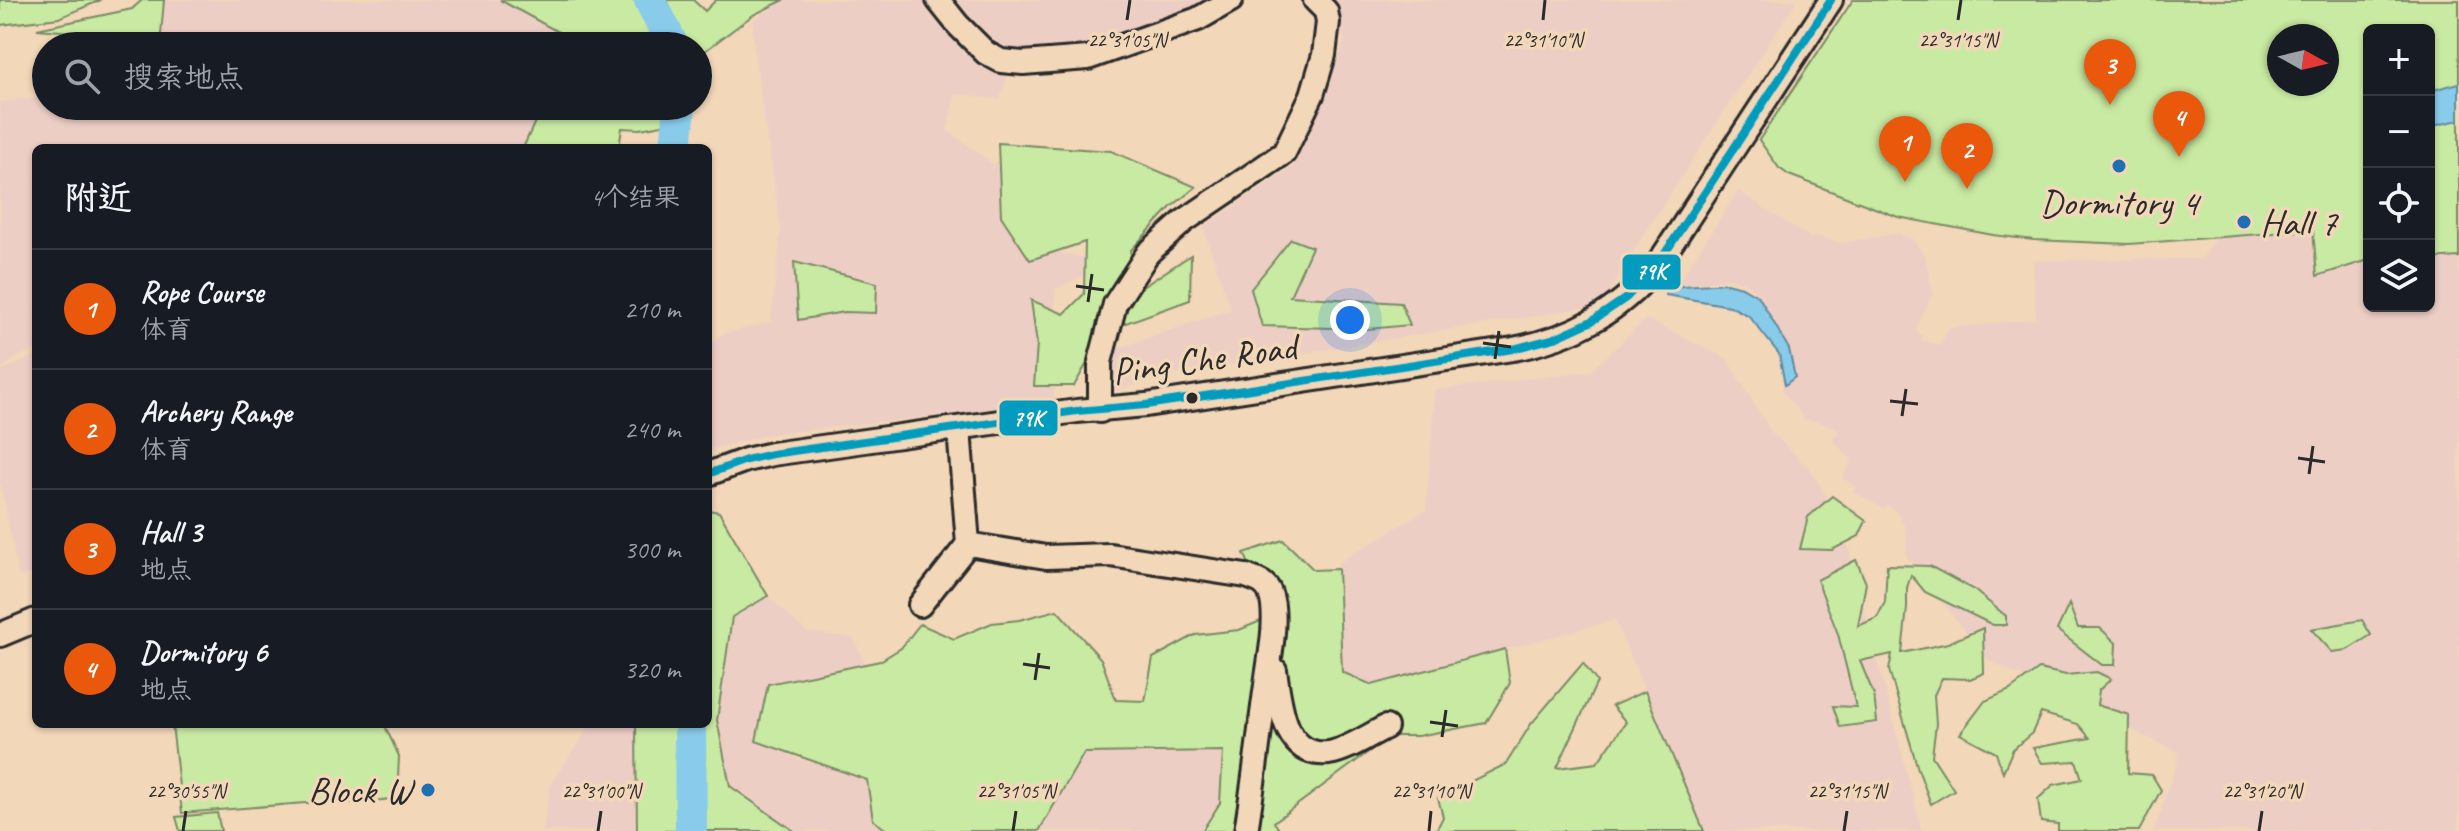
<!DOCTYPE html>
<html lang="zh">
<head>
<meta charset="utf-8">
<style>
  :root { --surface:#171b24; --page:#242831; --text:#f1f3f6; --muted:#9ea1a6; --line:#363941; --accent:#ea580c }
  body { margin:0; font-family:Caveat,"LXGW WenKai TC",sans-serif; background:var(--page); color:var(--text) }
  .controls { position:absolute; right:24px; top:24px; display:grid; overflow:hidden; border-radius:12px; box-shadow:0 2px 6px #0004 }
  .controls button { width:72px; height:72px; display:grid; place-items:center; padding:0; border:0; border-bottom:2px solid var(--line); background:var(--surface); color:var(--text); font:40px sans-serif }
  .compass { position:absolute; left:2267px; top:24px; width:72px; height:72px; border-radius:50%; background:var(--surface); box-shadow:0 2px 6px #0004; rotate:98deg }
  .you { position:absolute; left:1350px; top:320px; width:28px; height:28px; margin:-20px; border:6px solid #fff; border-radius:50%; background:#1a73e8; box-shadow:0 0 0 12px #1a73e833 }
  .badge { display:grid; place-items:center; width:52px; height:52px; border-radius:50%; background:var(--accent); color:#fff; font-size:26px; font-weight:700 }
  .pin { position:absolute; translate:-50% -66px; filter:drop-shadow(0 2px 4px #0008) }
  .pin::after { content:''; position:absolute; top:42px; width:28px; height:24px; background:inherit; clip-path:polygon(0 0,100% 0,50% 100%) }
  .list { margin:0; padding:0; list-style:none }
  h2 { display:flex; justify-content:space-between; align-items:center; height:104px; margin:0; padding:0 32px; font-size:34px }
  h2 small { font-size:26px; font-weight:400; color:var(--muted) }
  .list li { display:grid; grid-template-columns:52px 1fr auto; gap:24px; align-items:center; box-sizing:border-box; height:120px; padding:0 32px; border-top:2px solid var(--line) }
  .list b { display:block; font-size:30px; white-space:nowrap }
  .list p { margin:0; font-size:26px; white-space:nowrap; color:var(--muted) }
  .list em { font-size:26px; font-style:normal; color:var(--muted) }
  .icon { flex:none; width:44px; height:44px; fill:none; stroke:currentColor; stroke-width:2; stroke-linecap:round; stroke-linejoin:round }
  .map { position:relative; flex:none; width:2459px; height:831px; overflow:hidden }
  .search { position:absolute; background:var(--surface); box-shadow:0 2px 6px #0004; left:32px; top:32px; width:680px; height:88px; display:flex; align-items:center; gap:20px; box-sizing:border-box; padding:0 28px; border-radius:44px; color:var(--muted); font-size:30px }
  .panel { position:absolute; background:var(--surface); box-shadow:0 2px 6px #0004; left:32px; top:144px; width:680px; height:584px; border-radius:12px }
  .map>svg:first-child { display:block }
</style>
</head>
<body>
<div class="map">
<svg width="2459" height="831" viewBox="0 0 2459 831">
  <rect width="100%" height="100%" fill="#f2d7b9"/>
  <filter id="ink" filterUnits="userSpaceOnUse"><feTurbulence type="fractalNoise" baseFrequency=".0125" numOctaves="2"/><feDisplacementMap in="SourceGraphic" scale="16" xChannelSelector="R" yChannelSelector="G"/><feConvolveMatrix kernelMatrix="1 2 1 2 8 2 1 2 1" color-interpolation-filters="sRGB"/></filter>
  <g filter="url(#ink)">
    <g fill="#edcec5">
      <path d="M164,0h344l66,34 -5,12h-409z"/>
      <path d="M784,0h434l-146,64 -60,-2 -12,37 -45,-5 -8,36 46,34 32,2 9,80 72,17 -51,27 -1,113 -283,31 -63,16v-104l15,-12 48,-12 10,-92 -27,-180 -1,-30z"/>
      <path d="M1326,0h471l-162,248 -33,57 -443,71 -60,21 1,-42 131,-46 -28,-82 89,-60 53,-126z"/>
      <path d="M46,97v9h497l-19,42h-488v202l-17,6 -19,13v-267z"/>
      <path d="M1738,191l74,48 2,-3 28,7 56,-10 14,6 13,17 8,38 -18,37 8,4 -1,5 17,5 11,-17 86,-9 -3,-59 169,-1 14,-21 97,-8 50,30h6v46h60v-47l30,-2v574h-305l26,-78 -192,-93 -82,-104v-27l-10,-18 -10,-6 -2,4 -30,-17 3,-5 -15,-9 10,-18 -20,-21 7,-7 -6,-6 -28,-7 -24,-30 14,-12 -6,-27 -33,-59 -13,-9 -14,-4 -53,8z"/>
      <path d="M1646,319l80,39 46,75 38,36 31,51 81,311h-218l-89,-211 -243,65 -30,-13 -4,-109 88,-53 9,-120 156,-19z"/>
      <path d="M36,356v217l-17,4 -19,-96v-110z"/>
      <path d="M759,588l48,44 46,6 15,31 -112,71 47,21 25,3 39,16 6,40 13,11h-92l-64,-45 -13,-66 15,-103z"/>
      <path d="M591,724h45l1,107h-94l7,-45z"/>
      <path d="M1224,751l-4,52 -18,28h-163l45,-78z"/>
    </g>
    <g fill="#c9eaa2" stroke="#7a8a66" stroke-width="2" fill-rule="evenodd">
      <path d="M0,0h101l-42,18 -59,7z"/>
      <path d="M142,0h22l-4,46h-48l-4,-11 -71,-6 95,-20z"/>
      <path d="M500,0h150l23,46h-104l2,-7z"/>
      <path d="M667,0h26l12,11 11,-11h68l-31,15 -55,41v-10h-14c-6,-13 -11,-36 -17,-46z"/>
      <path d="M1853,0h606v257l-30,2v-229h-60v230l-52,16 -4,-46 -184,14 -95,-4 -41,-5 -95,-18 -109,-42 -10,-7 -20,-28zM2279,36h48v48h-48z"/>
      <path d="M542,106h138l-1,16 -39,7 -18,-1 -3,20h-96z"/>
      <path d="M998,143l113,8 85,36 -25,20 -41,44 11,37 50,-33 -1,45 -84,30 -32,56h-40l3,-42 -6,-44 33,14 20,-20 1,-52 -55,18 -29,-44z"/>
      <path d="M1291,239l21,8 -22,49 111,7 9,22 -42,4 -106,-3 -11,-37z"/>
      <path d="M794,262l83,21 -1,30 -32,-1 -46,8z"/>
      <path d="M1832,496l34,25 -7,15 -27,14 -32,-1 8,-32z"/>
      <path d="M708,510l11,2 49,84 -36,21 -15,103 13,66 64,45h-157l-1,-107h72z"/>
      <path d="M1283,540l31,30 24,-1 4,103 30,13 133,-36 5,34 -24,40 -68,13h-28l-116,86 6,9h-78l18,-28 3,-52 -139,2 -45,78h-151l-15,-11 -6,-40 -111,-39 12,-57 112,-23 21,-13 19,-24 34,15 38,-16 27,-3 38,-10 44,49 15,41 29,1 8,-43 42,-23 44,-5 34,-14 -29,-63z"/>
      <path d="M1856,560l10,23 -8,43 19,-8 8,-16 2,-37 43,1 44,24 32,26v9h-13l-68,-33 -14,-17 -4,13v20l-5,45 46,-10 35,-15 1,45 -14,6 -28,-1 -8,17 2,29 -4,32 22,34 -23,14 -13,-35 -29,-99 3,-16 -32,7 14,34 3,27 -37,5 -7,-21 23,1 -18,-73 -21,-54z"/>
      <path d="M2069,604l9,24h22l16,15 -1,22h-13l-45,-35z"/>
      <path d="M2362,620l9,15 -24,15 -15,2 -21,-23z"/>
      <path d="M1583,663l14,19 -40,86 40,-5 29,-41 -14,-16 33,-15 59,140h-268l7,-14 -5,-19 68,-34 25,-40z"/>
      <path d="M2039,669l27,6 31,-3 14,7 -12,11 -2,15 32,10 -1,58 24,2 9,15 -22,41h-81v-7l-17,-2 -3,-23 15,-14 29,-6 -6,-18 -34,2 -9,-15 57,-10 -12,-14 -37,-11 -9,20 -19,16 -10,23 -7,-19 -36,-19 25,-33 25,-11z"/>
      <path d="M172,724h212l15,32 -2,42 -38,5h-54l-123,10z"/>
      <path d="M217,813l4,18h-41l-4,-14z"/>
    </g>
    <g fill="#88cbea" stroke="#638b9e" stroke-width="2">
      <path d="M2459,83v37l-30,7v-36z"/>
      <path d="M1726,283l16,4 17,10 30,52 6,28 -10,8 -6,-31 -30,-38 -19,-10 -64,-11 -1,-4 4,-4z"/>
    </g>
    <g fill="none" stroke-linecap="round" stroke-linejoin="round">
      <g stroke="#88cbea" stroke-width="32">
        <path d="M650,0l23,46"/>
        <path d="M676,148l4,-42"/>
        <path d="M690,724l1,107"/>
      </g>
      <defs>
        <g id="minor">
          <path d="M938,0l20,25 28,28 15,8 22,2 65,-5 110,-39 33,-19"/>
          <path d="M1100,411v-49l15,-58 33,-51 36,-32 100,-68 28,-58 12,-40 4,-33 -2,-11 -11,-11"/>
          <path d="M959,429l9,115 78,13 64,-2 136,21c10,4 20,6 24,17 9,23 -1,67 -4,92 -7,49 -12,97 -20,146"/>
          <path d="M708,474l38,-14 26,-6 305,-43 69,-6 367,-56c59,-11 105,-36 143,-82l175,-267"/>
          <path d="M920,605l48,-61"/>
          <path d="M0,635l36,-15"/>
          <path d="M1275,670c5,32 8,88 54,83 19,-3 40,-18 57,-26"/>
        </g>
      </defs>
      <use href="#minor" stroke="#2b2b2b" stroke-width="28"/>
      <use href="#minor" stroke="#f2d7b9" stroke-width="22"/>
      <defs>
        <path id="bus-1" d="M708,474l38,-14 26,-6 305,-43 69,-6 367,-56 42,-11 37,-17 34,-23 30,-31 175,-267"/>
      </defs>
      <use href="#bus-1" stroke="#f2d7b9" stroke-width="14"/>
      <use href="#bus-1" stroke="#049cbe" stroke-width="8"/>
    </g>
  </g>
  <path fill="none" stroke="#2b2b2b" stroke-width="3" d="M1127,20l3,-20M1543,20l2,-20M1958,20l3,-20M1076,286l28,4M1088,302l4,-28M1483,343l28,4M1495,359l4,-28M1890,401l28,3M1902,416l4,-27M2298,458l27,4M2309,474l4,-28M1023,664l27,4M1035,680l4,-27M1430,722l28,4M1442,737l4,-27M183,831l3,-20M598,831l3,-20M1013,831l3,-20M1429,831l2,-20M1844,831l3,-20M2259,831l3,-20"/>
  <g fill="#1f6fb2" stroke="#f2d7b9" stroke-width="3">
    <circle cx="2119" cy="166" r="8"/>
    <circle cx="2244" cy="222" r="8"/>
    <circle cx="428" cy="790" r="8"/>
  </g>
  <circle fill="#2b2b2b" stroke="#f2d7b9" stroke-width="3" cx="1192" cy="398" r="7"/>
  <g text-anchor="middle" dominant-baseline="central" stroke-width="7" stroke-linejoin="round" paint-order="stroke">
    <g font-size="38" fill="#2b2b2b" stroke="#f2d7b9">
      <text x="2119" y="202">Dormitory 4</text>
      <text x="2260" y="222" text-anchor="start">Hall 7</text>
      <text x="412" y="790" text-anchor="end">Block W</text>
    </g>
    <g font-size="38" fill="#2b2b2b" stroke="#f2d7b9">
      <text transform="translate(1204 359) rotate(-8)">Ping Che Road</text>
    </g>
  </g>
  <g font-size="20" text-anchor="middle" fill="#2b2b2b" stroke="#f2d7b9" stroke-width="7" stroke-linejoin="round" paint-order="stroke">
    <text x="1127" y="47">22°31'05"N</text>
    <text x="1543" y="47">22°31'10"N</text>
    <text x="1958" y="47">22°31'15"N</text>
    <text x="186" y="798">22°30'55"N</text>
    <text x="601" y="798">22°31'00"N</text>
    <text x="1016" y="798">22°31'05"N</text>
    <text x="1431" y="798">22°31'10"N</text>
    <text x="1847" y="798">22°31'15"N</text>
    <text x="2262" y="798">22°31'20"N</text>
  </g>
  <g stroke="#f2d7b9" stroke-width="3">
    <rect x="1621" y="253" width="61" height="38" rx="8" fill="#049cbe"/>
    <rect x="998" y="399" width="61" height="38" rx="8" fill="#049cbe"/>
  </g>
  <g font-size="22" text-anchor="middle" font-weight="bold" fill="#fff">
    <text x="1651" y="279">79K</text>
    <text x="1028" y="426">79K</text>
  </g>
</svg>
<div class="controls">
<button>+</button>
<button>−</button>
<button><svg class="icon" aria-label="locate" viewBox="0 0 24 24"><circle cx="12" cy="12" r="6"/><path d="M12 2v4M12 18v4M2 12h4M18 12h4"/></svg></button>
<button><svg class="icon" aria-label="layers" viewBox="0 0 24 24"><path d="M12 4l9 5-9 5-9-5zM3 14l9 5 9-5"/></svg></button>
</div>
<svg class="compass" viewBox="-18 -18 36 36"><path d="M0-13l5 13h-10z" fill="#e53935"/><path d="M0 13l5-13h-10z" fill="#9ea1a6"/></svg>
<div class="you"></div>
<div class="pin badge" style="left:1905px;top:182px">1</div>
<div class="pin badge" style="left:1967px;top:189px">2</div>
<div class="pin badge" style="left:2110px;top:105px">3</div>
<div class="pin badge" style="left:2179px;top:157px">4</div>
<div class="search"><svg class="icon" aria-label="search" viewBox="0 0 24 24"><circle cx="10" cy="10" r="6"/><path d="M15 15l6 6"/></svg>搜索地点</div>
<section class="panel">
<h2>附近<small>4个结果</small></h2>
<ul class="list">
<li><span class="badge">1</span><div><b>Rope Course</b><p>体育</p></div><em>210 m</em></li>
<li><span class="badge">2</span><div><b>Archery Range</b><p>体育</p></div><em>240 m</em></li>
<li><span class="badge">3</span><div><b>Hall 3</b><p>地点</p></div><em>300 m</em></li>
<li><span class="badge">4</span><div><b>Dormitory 6</b><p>地点</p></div><em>320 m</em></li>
</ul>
</section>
</div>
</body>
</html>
